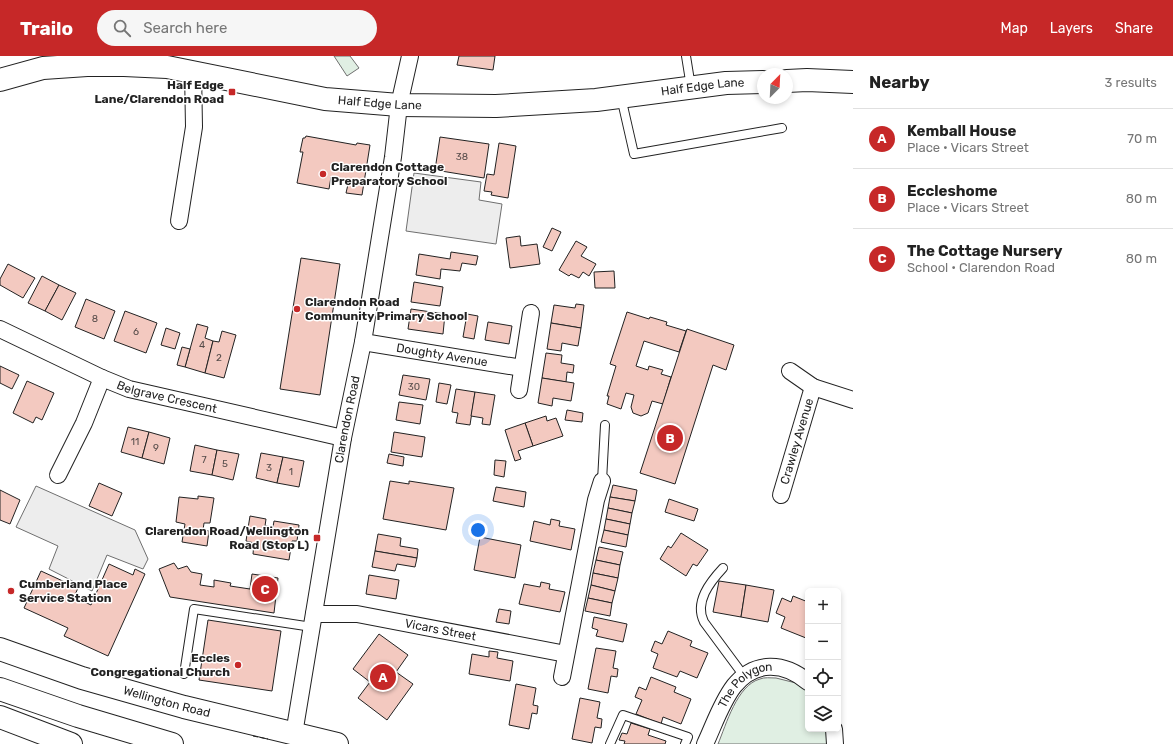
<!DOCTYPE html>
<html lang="en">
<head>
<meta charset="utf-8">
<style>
  :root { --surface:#fff; --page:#f6f6f6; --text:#222; --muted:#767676; --line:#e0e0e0; --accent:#c62828 }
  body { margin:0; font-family:Rubik,sans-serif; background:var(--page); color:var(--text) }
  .controls { position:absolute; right:12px; bottom:12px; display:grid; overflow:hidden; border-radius:6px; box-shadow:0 2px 6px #0003 }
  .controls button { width:36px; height:36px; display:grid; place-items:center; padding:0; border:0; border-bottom:1px solid var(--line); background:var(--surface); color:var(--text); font:20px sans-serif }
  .compass { position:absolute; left:757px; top:12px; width:36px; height:36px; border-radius:50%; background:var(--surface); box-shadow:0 2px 6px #0003; rotate:24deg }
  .you { position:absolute; left:478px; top:474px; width:14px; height:14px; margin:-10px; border:3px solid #fff; border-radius:50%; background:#1a73e8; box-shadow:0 0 0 6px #1a73e833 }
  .badge { display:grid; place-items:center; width:26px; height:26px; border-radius:50%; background:var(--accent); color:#fff; font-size:13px; font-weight:700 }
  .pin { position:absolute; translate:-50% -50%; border:2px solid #fff; box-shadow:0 1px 4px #0006 }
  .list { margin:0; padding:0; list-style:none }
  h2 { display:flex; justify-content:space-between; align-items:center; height:52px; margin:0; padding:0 16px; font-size:17px }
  h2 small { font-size:13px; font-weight:400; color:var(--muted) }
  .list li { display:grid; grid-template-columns:26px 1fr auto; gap:12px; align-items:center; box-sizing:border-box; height:60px; padding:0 16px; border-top:1px solid var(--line) }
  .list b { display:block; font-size:15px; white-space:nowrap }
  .list p { margin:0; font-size:13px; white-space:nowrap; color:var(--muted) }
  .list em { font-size:13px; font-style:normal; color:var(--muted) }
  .icon { flex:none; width:22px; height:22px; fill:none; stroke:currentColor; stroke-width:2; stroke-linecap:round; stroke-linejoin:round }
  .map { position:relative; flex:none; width:853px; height:688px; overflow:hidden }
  header { display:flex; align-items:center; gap:24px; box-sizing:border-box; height:56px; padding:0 20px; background:var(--accent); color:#fff }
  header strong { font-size:19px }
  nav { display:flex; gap:22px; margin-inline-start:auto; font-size:14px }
  .search { width:280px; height:36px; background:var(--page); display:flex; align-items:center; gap:10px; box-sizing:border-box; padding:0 14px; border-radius:22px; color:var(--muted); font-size:15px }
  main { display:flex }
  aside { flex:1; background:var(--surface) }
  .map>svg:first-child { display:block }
</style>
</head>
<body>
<header>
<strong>Trailo</strong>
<div class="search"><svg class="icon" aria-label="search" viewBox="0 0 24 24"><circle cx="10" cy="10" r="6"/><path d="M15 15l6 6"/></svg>Search here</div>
<nav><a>Map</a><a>Layers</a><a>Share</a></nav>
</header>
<main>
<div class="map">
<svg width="853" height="688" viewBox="0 0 853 688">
  <rect width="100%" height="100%" fill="#fff"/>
  <g fill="#e0efe3" stroke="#6f6f6f">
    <path d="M334,0h16l9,12 -12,8z"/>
    <path d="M776,622l20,5 12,9v37h21v15h-111c8,-19 19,-59 42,-65 4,-2 11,-1 16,-1z"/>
  </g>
  <g fill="#ededed" stroke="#6f6f6f">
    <path d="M414,117l67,9 -2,18 23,4 -6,40 -90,-13z"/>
    <path d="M36,430l99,44 13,29 -5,10 -36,-14 -15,36 -43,-22 9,-23 -42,-19z"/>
  </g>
  <g fill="#f3c9c0" stroke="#222">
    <path d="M459,0h36l-2,14 -36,-5z"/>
    <path d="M306,80l50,9 1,-2 13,2 -8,50 -16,-2 3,-13 -18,-3 -2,12 -32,-6 6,-31h-3l3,-14h2z"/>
    <path d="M440,81l49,7 -5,34 -49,-8z"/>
    <path d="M499,87l17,3 -8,52 -17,-3 1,-3 -8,-1 3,-17 7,1z"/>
    <path d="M552,172l9,4 -9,19 -9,-4z"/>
    <path d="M520,180l1,10 16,-2 3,20 -30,4 -4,-30z"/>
    <path d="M576,185l11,6 -6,9 15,8 -7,12 -6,-4 -4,6 -8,-4 -2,2 -10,-6z"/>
    <path d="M451,196l27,4 -2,9 -14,-2 -2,8 -19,-2 -1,10 -24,-4 3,-21 31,5z"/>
    <path d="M301,202l39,6 -20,131 -40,-6z"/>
    <path d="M8,208l27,14 -12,20 -23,-13v-6z"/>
    <path d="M614,215l1,17h-20l-1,-16z"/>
    <path d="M42,220l17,9 -14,26 -17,-8z"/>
    <path d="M414,226l29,5 -3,19 -29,-4z"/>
    <path d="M59,229l17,8 -14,27 -17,-9z"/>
    <path d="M86,243l29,12 -11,28 -29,-12z"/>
    <path d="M576,248l8,1 -3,23 -30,-5 3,-18 21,3z"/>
    <path d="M411,253l34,5 -2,20 -35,-5z"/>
    <path d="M125,255l32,12 -11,30 -32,-12z"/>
    <path d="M627,256l22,7 1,-2 17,5 -1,3 20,6 -7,21 -35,-11 -8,25 12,4 1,-4 14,4 -2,4 10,3 -8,27 -11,-3 -4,12 -7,3 -8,-3 -2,-6 3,-12 -8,-2 -5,16 -14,-5 2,-8h-2l9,-30 -6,-2z"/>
    <path d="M467,258l11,2 -4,23 -11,-2z"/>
    <path d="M488,266l24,4 -3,18 -24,-4z"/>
    <path d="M551,267l30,5 -3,18 -16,-3 -1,8 -14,-2z"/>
    <path d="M197,268l11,3 -3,11 8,3 -8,32 -20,-6z"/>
    <path d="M166,272l14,5 -5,16 -14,-4z"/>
    <path d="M687,273l47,16 -8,25 -13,-5 -38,119 -35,-11z"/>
    <path d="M222,275l14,4 -12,43 -19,-5 8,-32 6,1z"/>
    <path d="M182,291l8,2 -5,18 -8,-2z"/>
    <path d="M546,297l16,2 -1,8 13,2 -1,8 -6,-1 -1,10 -24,-4z"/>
    <path d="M0,310l19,9 -7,14 -12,-6z"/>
    <path d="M403,319l27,4 -4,21 -27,-5z"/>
    <path d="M542,322l32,5 -3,18 -18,-3 -1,8 -14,-3z"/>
    <path d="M27,325l27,12 -12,27 -6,-3 -3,6 -20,-10z"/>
    <path d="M439,327l12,2 -4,19 -11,-2z"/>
    <path d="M456,333l19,3 -5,33 -14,-2 2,-10 -6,-1z"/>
    <path d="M475,336l20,3 -5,30 -8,-1 1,-6 -12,-2z"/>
    <path d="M399,346l24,3 -3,19 -24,-4z"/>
    <path d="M567,354l16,3 -1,9 -17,-2z"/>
    <path d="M546,360l1,5 9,-3 7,18 -30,10 -8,-23z"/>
    <path d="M525,367l8,23 -15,5 3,8 -6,2 -10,-31z"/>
    <path d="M128,371l21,5 -7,26 -21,-6z"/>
    <path d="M149,376l21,6 -6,26 -22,-6z"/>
    <path d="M394,376l31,5 -3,20 -31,-5z"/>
    <path d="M195,389l22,5 -5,25 -22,-4z"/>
    <path d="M217,394l22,4 -6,26 -21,-5z"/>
    <path d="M261,397l22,4 -6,26 -21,-5z"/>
    <path d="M389,398l15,3 -1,9 -16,-3z"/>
    <path d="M283,401l21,4 -5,26 -22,-4z"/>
    <path d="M495,404l11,1 -2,16 -10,-2z"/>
    <path d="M390,425l19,3v-3l45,7 -8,42 -63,-11z"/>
    <path d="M99,427l23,10 -10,23 -23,-10z"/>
    <path d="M613,429l24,5 -2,11 -25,-4z"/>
    <path d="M496,431l30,5 -2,15 -31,-6z"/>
    <path d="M0,434l20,10 -10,24 -10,-4z"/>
    <path d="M198,440l16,2 -4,25h-6l-1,7 6,1 -2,15 -25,-4 3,-18 -9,-2 3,-25 19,2z"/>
    <path d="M610,441l25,4 -3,12 -24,-5z"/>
    <path d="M669,443l29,10 -4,12 -29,-9z"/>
    <path d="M608,452l24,5 -2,11 -24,-5z"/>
    <path d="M250,460l16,3 -1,7 8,1 1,-6 25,4 -2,16h-5l-3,19 -36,-6 1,-11 -8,-2z"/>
    <path d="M551,463l9,2 -1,5 16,3 -4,21 -41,-9 4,-20 16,4z"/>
    <path d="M606,463l24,5 -2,11 -24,-5z"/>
    <path d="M604,474l24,5 -2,12 -25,-5z"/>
    <path d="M681,477l27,17 -11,16 -4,-2 -7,12 -26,-17 8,-13 3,2z"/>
    <path d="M378,478l23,4 -1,8 18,3 -1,9 -42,-7z"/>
    <path d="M480,481l41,8 -6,33 -41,-8z"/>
    <path d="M599,491l24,5 -3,13 -24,-5z"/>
    <path d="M375,495l42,7 -2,9 -18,-3 -2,7 -23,-4z"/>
    <path d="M596,504l24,5 -2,13 -25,-5z"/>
    <path d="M174,507l4,6 9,-3 4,6 11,2 -2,11 14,2v-7l17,3 -1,3 20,3 2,-15 26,4 -4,35 -104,-16 -11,-28z"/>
    <path d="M109,508l24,11 2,-6 10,5 -37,82 -44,-20 4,-8 -44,-20 17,-37 37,17 -4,9 17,8z"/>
    <path d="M593,517l25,5 -3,13 -24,-6z"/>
    <path d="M369,519l30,5 -3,19 -30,-5z"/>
    <path d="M719,525l27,4 -5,32 -28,-5z"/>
    <path d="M541,526l9,2 -1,5 16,3 -5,20 -41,-8 5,-20 16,3z"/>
    <path d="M591,529l24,6 -3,12 -24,-5z"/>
    <path d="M746,529l28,5 -6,32 -27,-5z"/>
    <path d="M793,540l15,6v31l-2,5 -25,-10 4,-11 -9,-4 6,-15 9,4z"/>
    <path d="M588,542l24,5 -2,13 -25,-5z"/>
    <path d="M499,553l12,2 -2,13 -13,-2z"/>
    <path d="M594,561l33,7 -4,18 -27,-6 2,-6 -6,-2z"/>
    <path d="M208,564l73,11 -9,60 -73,-11z"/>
    <path d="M668,575l24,10 -2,5 18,7 -11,25 -17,-7 -3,6 -24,-9 5,-14 -7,-3 4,-10 7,3z"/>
    <path d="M379,578l29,21 -12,17 17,12 -26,36 -29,-22 12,-16 -17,-13z"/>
    <path d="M596,592l20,3 -3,17 5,1 -1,8 -6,-1 -3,17 -20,-4z"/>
    <path d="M489,595l9,1 -1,6 16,3 -3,20 -41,-7 3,-20 17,3z"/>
    <path d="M651,621l25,10 -2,5 17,7 -10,25 -18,-7 -2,7 -25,-10 6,-14 -7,-3 4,-10 7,3z"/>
    <path d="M516,628l20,4 -3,17 5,1 -1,8 -5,-1 -3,16 -20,-4z"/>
    <path d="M580,642l20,4 -3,16 5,1 -1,9 -6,-1 -3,16 -20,-4z"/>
    <path d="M631,667l19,6 -2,6 18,6 -1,3h-41l1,-3 -6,-1 3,-7 5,1z"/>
  </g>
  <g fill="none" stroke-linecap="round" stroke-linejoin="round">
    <defs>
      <g id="lane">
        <path d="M686,0l5,31"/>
        <path d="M621,41l13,57 148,-26"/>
        <path d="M602,425l3,-56"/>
        <path d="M723,512c-13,14 -29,34 -19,54l40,54"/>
        <path d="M184,618l10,-65 118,18"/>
        <path d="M610,688l13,-29 65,22 -3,7"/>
      </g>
      <g id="street">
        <path d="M179,165l15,-94 -1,-56"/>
        <path id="s1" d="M0,273l102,49 27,11 214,49"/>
        <path id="s2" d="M363,286l159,26"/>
        <path d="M790,315l23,16 40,13"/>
        <path d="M519,334l12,-77"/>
        <path d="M58,419l26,-52 18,-45"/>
        <path id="s3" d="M781,439l32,-108"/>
        <path id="s4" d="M314,558h43l209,40"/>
        <path d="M562,621l34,-177 6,-19"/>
        <path d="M834,673l1,15"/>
        <path id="s5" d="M294,678l49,-296 20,-96 30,-185 6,-52 11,-49"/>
        <path id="s6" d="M705,688c9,-19 16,-41 29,-58 21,-26 50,-24 74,-4"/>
      </g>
      <g id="secondary">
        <path id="s7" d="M0,24l43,-12 44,-3h37l43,2 158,32 74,6 97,1 100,-6 130,-17 37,-1"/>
        <path d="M787,25l20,-1 46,2"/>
        <path id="s8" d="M0,593l82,29 102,29 153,37"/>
      </g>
      <g id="highway">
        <path d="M0,633l78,27 94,28"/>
        <path d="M0,661l71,27"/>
      </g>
    </defs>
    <use href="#lane" stroke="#222" stroke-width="10"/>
    <use href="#street" stroke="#222" stroke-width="18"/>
    <use href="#secondary" stroke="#222" stroke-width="24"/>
    <use href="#highway" stroke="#222" stroke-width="24"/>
    <use href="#lane" stroke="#fff" stroke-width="8"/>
    <use href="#street" stroke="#fff" stroke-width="16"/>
    <use href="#secondary" stroke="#fff" stroke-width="22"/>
    <use href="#highway" stroke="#fff" stroke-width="22"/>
    <path stroke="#222" stroke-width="1" stroke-dasharray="5 2" stroke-linecap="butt" d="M253,680l15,3"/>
  </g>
  <g fill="#c62828" stroke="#fff" stroke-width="1.5">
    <rect x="228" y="32" width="8" height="8" rx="2"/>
    <circle cx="323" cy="118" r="4"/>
    <circle cx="297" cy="253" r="4"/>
    <rect x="313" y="478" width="8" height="8" rx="2"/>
    <circle cx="11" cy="535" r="4"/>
    <circle cx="238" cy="609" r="4"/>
  </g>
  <g text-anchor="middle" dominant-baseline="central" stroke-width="3" stroke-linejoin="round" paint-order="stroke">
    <g font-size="10" fill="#564c4a">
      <text x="462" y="101">38</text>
      <text x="95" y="263">8</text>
      <text x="136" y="276">6</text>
      <text x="202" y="289">4</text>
      <text x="219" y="302">2</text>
      <text x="414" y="331">30</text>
      <text x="135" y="386">11</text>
      <text x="156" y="392">9</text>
      <text x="204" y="404">7</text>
      <text x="225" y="408">5</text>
      <text x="269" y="412">3</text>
      <text x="291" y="416">1</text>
    </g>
    <g font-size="12" font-weight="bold" fill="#222" stroke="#fff" text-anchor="end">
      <text x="224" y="29">Half Edge<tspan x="224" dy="14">Lane/Clarendon Road</tspan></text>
      <text x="331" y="111" text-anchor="start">Clarendon Cottage<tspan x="331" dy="14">Preparatory School</tspan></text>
      <text x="305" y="246" text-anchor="start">Clarendon Road<tspan x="305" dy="14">Community Primary School</tspan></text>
      <text x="309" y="475">Clarendon Road/Wellington<tspan x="309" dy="14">Road (Stop L)</tspan></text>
      <text x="19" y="528" text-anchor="start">Cumberland Place<tspan x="19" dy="14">Service Station</tspan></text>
      <text x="230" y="602">Eccles<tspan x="230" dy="14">Congregational Church</tspan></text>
    </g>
    <g font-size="12" fill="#222" stroke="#fff">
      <text stroke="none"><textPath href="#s7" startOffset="709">Half Edge Lane</textPath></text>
      <text stroke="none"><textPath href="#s7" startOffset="385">Half Edge Lane</textPath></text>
      <text stroke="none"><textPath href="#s2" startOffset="80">Doughty Avenue</textPath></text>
      <text stroke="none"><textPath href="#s1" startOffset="181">Belgrave Crescent</textPath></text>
      <text stroke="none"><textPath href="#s5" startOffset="319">Clarendon Road</textPath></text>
      <text stroke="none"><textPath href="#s3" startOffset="56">Crawley Avenue</textPath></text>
      <text stroke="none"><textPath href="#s4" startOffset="128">Vicars Street</textPath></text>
      <text stroke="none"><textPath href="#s6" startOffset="75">The Polygon</textPath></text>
      <text stroke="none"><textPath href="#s8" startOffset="175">Wellington Road</textPath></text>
    </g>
  </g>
</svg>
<div class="controls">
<button>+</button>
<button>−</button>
<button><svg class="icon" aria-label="locate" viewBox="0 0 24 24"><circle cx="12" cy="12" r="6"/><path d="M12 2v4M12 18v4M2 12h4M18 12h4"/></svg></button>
<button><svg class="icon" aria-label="layers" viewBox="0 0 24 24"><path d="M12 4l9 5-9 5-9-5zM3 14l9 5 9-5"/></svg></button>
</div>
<svg class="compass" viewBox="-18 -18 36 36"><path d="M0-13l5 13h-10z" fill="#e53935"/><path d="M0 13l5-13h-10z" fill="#767676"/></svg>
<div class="you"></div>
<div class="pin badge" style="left:383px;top:621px">A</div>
<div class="pin badge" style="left:670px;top:382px">B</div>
<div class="pin badge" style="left:265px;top:533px">C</div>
</div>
<aside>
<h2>Nearby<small>3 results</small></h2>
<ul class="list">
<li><span class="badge">A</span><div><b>Kemball House</b><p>Place · Vicars Street</p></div><em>70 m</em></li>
<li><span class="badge">B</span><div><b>Eccleshome</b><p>Place · Vicars Street</p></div><em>80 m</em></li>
<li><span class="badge">C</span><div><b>The Cottage Nursery</b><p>School · Clarendon Road</p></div><em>80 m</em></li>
</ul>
</aside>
</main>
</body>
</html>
